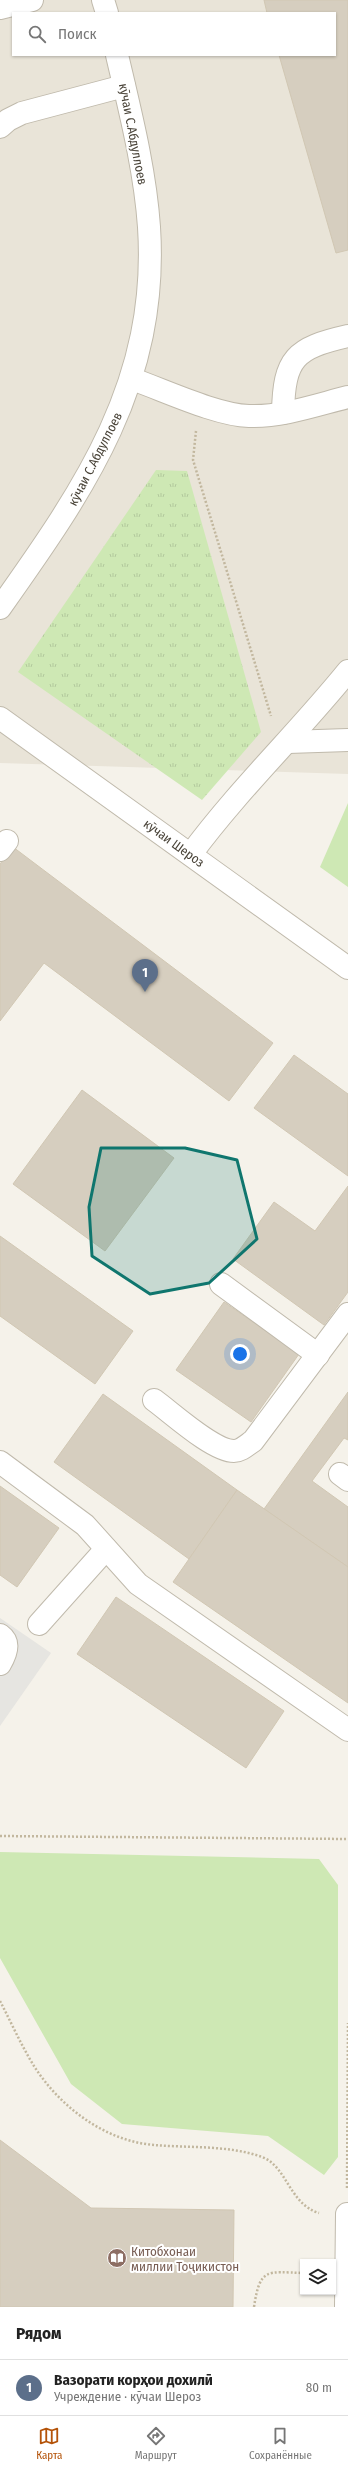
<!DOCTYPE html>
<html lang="ru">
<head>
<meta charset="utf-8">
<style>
  :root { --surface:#fff; --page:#f6f6f6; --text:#222; --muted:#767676; --line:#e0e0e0; --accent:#b45309 }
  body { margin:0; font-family:"Fira Sans Condensed",sans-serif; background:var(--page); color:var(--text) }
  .controls { position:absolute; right:12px; bottom:12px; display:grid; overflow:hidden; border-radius:0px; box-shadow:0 1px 3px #0004 }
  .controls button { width:36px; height:36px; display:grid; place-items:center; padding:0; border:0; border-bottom:1px solid var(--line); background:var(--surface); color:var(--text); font:20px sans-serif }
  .you { position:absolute; left:240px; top:1354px; width:14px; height:14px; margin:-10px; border:3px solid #fff; border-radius:50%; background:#1a73e8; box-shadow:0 0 0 6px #1a73e833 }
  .badge { display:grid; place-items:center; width:26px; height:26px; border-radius:50%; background:var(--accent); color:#fff; font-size:13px; font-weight:700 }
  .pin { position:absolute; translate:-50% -33px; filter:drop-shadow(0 1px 2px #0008) }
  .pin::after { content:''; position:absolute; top:21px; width:14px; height:12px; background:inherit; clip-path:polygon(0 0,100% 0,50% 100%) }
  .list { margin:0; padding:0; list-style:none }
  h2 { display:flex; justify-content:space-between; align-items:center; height:52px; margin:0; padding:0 16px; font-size:17px }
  h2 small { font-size:13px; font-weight:400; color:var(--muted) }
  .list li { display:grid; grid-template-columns:26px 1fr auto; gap:12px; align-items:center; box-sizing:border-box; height:56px; padding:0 16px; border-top:1px solid var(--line) }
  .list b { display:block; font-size:15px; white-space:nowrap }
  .list p { margin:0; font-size:13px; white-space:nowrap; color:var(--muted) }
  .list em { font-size:13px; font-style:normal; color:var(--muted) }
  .icon { flex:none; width:22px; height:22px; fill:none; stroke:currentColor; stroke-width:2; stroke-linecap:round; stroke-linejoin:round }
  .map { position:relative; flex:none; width:348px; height:2307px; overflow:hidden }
  .search { position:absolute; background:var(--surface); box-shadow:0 1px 3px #0004; left:12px; right:12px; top:12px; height:44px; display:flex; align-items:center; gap:10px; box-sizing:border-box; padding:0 14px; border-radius:0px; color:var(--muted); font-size:15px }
  .sheet { height:108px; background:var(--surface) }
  nav { display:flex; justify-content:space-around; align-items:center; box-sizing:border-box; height:56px; border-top:1px solid var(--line); background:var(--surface); font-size:11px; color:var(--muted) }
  nav a { display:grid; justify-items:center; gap:2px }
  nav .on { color:var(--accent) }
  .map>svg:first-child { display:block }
</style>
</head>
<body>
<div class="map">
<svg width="348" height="2307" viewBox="0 0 348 2307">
  <defs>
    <pattern id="park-tufts" width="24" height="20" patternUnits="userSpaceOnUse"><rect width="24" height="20" fill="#cee8b4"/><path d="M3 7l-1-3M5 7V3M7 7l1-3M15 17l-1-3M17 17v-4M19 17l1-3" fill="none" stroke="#b2c89c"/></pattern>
  </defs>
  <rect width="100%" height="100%" fill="#f5f2ea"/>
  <path fill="#e9e4d8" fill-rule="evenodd" d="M0,0h348v774l-348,-11zM13,13h322v42h-322z"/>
  <g fill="#cee8b4">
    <path d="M348,803v84l-28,-20z"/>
    <path d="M0,1852l319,7 19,26v272l-14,18 -56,-39 -146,-12 -51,-40 -71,-126z"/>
  </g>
  <path fill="url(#park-tufts)" d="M156,470l31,1 74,261 -59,68 -184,-128z"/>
  <path fill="#e6e5e1" d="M0,1618l51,35 -51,73z"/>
  <g fill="#d6cebf" stroke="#d1c7b3">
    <path d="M264,0h84v250l-12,3 -57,-198h56v-42h-68z"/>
    <path d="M13,847l260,196 -44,58 -185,-138 -44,58v-157z"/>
    <path d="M294,1055l54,39v82l-94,-68z"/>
    <path d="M82,1090l92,68 -69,93 -92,-67z"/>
    <path d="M348,1186v106l-24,33 -91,-66 41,-57 41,29z"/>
    <path d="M0,1236l133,95 -38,53 -95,-68z"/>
    <path d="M224,1302l75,52 -48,68 -75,-52z"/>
    <path d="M348,1392v48l-4,-2 -32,43 36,26v60l-84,-58z"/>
    <path d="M103,1394l134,96 -48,69 -135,-97z"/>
    <path d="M0,1486l59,42 -42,59 -17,-12z"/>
    <path d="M237,1490l111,77v136l-175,-121z"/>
    <path d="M116,1597l168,114 -38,57 -169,-114z"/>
    <path d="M0,2140l91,68 143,2 -1,97h-233z"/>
  </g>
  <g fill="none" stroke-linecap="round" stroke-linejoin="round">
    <defs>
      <g id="minor">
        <path d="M103,0l4,13"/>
        <path d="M0,8l32,-8"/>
        <path d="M0,127l8,-7 14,-7 102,-27"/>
        <path d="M132,379c32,11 84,36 117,37 33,1 67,-11 99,-19"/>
        <path d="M283,413c1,-55 12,-65 65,-77"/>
        <path d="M0,608c85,-120 159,-226 149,-381 -4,-58 -19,-116 -32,-172"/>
        <path d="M0,718l348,250"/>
        <path d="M288,742l60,-2"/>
        <path d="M0,850l7,-9"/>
        <path d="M191,854c48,-65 106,-120 157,-183"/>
        <path d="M221,1284l97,71"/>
        <path d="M154,1400c18,13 59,51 80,51 7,0 13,-6 19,-10l95,-127"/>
        <path d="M0,1462l85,63 53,59 210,146"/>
        <path d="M340,1474l8,6"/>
        <path d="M39,1624l67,-75"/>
        <path d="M0,1635c11,8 6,19 0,29"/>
        <path d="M346,2307l1,-93"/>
      </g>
    </defs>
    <use href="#minor" stroke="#c0baac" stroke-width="24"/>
    <g stroke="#c2b79e" stroke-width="2.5" stroke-dasharray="2 2" stroke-linecap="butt">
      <path d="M196,431l-3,29 78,256"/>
      <path d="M0,1836l348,3"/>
      <path d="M0,2001c11,21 21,44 34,65 26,41 71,75 120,79 35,3 75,0 108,12 25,9 27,47 57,56"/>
      <path d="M347,2188l1,-165"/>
      <path d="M254,2307c6,-40 13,-35 49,-34"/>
    </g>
    <use href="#minor" stroke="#fff" stroke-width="22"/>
  </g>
  <path fill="#0f766e" fill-opacity="0.2" stroke="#0f766e" stroke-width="3" stroke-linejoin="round" d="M101,1148h84l52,12 20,79 -48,44 -59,11 -58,-38 -3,-49z"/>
  <defs>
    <symbol id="library-disc" viewBox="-11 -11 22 22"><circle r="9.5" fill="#8d6e63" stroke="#fff"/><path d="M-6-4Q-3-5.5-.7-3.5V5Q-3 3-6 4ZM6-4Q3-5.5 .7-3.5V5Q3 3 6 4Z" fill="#fff"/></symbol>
  </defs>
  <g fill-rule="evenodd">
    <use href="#library-disc" x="106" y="2247" width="22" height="22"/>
  </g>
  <g text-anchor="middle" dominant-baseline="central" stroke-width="4" stroke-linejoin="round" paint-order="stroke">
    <g font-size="13" fill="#494338" stroke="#fff">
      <text transform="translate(133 134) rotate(79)">кӯчаи С.Абдуллоев</text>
      <text transform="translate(95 459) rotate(-63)">кӯчаи С.Абдуллоев</text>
      <text transform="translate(174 843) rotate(36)">кӯчаи Шероз</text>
    </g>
    <g font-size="13" fill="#785e54" stroke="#fff" text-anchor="start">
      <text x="131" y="2251">Китобхонаи<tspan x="131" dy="15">миллии Тоҷикистон</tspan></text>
    </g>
  </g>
</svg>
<div class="controls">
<button><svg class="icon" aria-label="layers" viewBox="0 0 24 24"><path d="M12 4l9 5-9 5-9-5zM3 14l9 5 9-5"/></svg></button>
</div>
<div class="you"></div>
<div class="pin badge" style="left:145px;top:992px;background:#5c6f8a">1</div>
<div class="search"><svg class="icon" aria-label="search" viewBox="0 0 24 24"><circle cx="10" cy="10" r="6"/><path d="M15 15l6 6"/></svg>Поиск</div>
</div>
<section class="sheet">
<h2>Рядом<small></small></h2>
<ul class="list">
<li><span class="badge" style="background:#5c6f8a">1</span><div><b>Вазорати корҳои дохилӣ</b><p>Учреждение · кӯчаи Шероз</p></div><em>80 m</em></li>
</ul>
</section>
<nav>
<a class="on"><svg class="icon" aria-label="map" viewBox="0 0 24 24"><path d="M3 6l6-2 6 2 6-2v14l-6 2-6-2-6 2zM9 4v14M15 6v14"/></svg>Карта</a>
<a><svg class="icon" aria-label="directions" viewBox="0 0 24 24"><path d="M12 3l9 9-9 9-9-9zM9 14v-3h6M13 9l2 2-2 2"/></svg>Маршрут</a>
<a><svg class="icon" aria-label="saved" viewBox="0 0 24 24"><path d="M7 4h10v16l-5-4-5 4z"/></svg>Сохранённые</a>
</nav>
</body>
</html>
